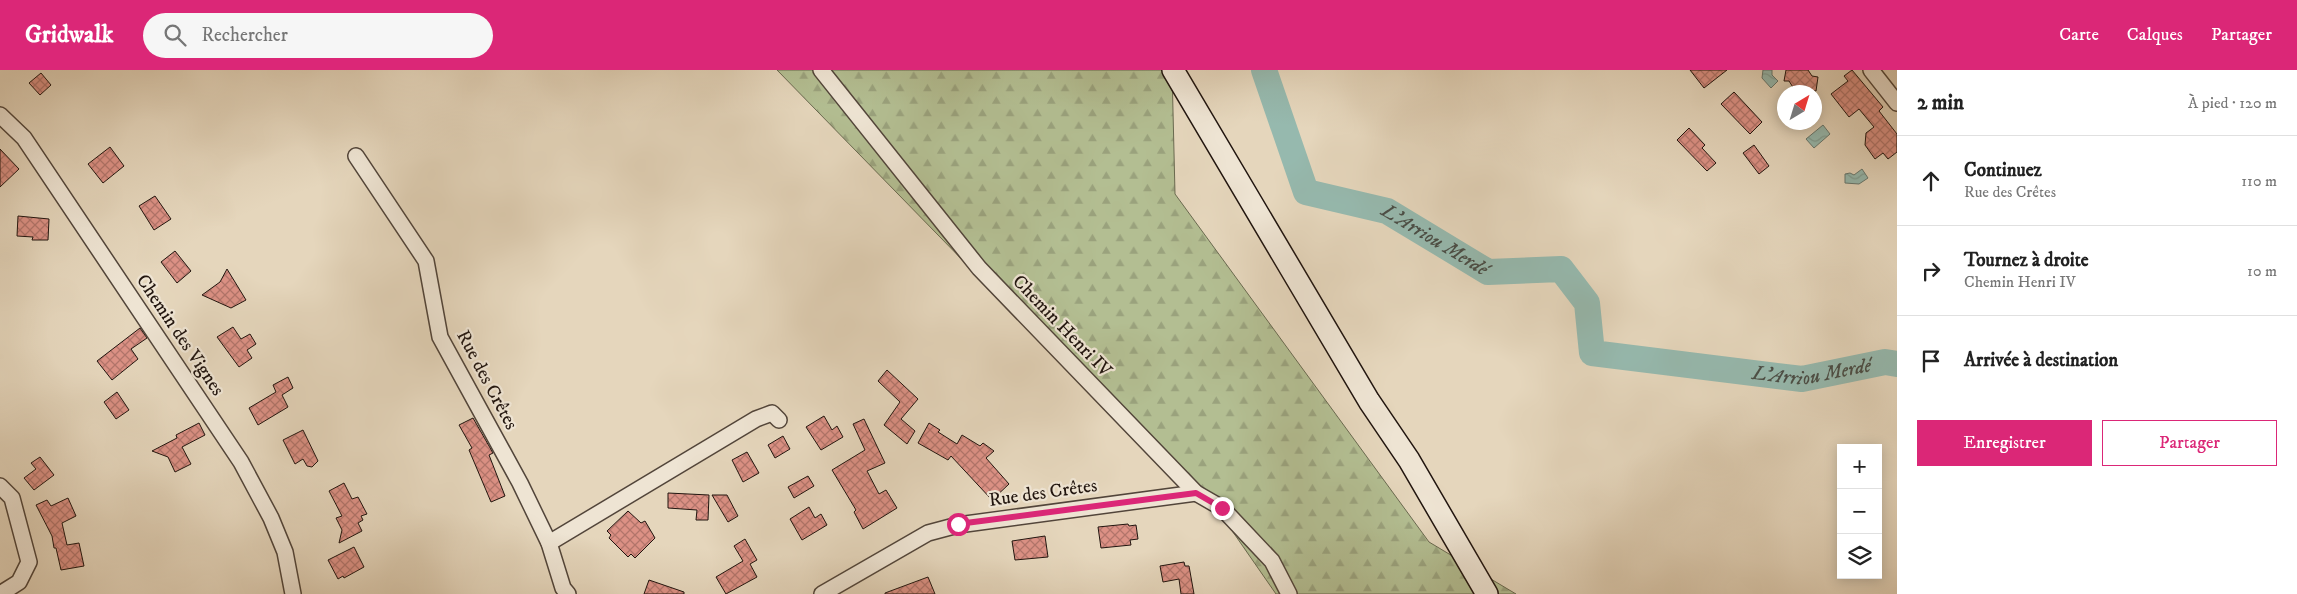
<!DOCTYPE html>
<html lang="fr">
<head>
<meta charset="utf-8">
<style>
  :root { --surface:#fff; --page:#f6f6f6; --text:#222; --muted:#767676; --line:#e0e0e0; --accent:#db2777 }
  body { margin:0; font-family:"IM FELL DW Pica",serif; background:var(--page); color:var(--text) }
  .controls { position:absolute; right:15px; bottom:15px; display:grid; overflow:hidden; border-radius:0px; box-shadow:0 2px 12px #0003 }
  .controls button { width:45px; height:45px; display:grid; place-items:center; padding:0; border:0; border-bottom:1px solid var(--line); background:var(--surface); color:var(--text); font:25px sans-serif }
  .compass { position:absolute; left:1777px; top:15px; width:45px; height:45px; border-radius:50%; background:var(--surface); box-shadow:0 2px 12px #0003; rotate:38deg }
  .stop { position:absolute; width:15px; height:15px; margin:-11px; border:4px solid #db2777; border-radius:50%; background:#fff }
  .stop.end { background:#db2777; border-color:#fff; box-shadow:0 1px 5px #0008 }
  .list { margin:0; padding:0; list-style:none }
  h2 { display:flex; justify-content:space-between; align-items:center; height:65px; margin:0; padding:0 20px; font-size:21px }
  h2 small { font-size:16px; font-weight:400; color:var(--muted) }
  .list li { display:grid; grid-template-columns:32px 1fr auto; gap:15px; align-items:center; box-sizing:border-box; height:90px; padding:0 20px; border-top:1px solid var(--line) }
  .list b { display:block; font-size:19px; white-space:nowrap }
  .list p { margin:0; font-size:16px; white-space:nowrap; color:var(--muted) }
  .list em { font-size:16px; font-style:normal; color:var(--muted) }
  .actions { display:flex; gap:10px; padding:15px 20px }
  .actions a { flex:1; padding:11px 0; border:1px solid var(--accent); border-radius:0px; text-align:center; font-size:18px; color:var(--accent) }
  .actions .main { background:var(--accent); color:#fff }
  .icon { flex:none; width:28px; height:28px; fill:none; stroke:currentColor; stroke-width:2; stroke-linecap:round; stroke-linejoin:round }
  .map { position:relative; flex:none; width:1897px; height:524px; overflow:hidden }
  header { display:flex; align-items:center; gap:30px; box-sizing:border-box; height:70px; padding:0 25px; background:var(--accent); color:#fff }
  header strong { font-size:24px }
  nav { display:flex; gap:28px; margin-inline-start:auto; font-size:18px }
  .search { width:350px; height:45px; background:var(--page); display:flex; align-items:center; gap:12px; box-sizing:border-box; padding:0 18px; border-radius:28px; color:var(--muted); font-size:19px }
  main { display:flex }
  aside { flex:1; background:var(--surface) }
  .map>svg:first-child { display:block }
</style>
</head>
<body>
<header>
<strong>Gridwalk</strong>
<div class="search"><svg class="icon" aria-label="search" viewBox="0 0 24 24"><circle cx="10" cy="10" r="6"/><path d="M15 15l6 6"/></svg>Rechercher</div>
<nav><a>Carte</a><a>Calques</a><a>Partager</a></nav>
</header>
<main>
<div class="map">
<svg width="1897" height="524" viewBox="0 0 1897 524">
  <defs>
    <pattern id="forest-firs" width="22" height="20" patternUnits="userSpaceOnUse" patternTransform="scale(1.25)"><rect width="22" height="20" fill="#b3be92"/><path d="M5 1l3.5 6h-7zM16 11l3.5 6h-7z" fill="#9aa27d"/></pattern>
    <pattern id="water-waves" width="16" height="10" patternUnits="userSpaceOnUse" patternTransform="scale(1.25)"><rect width="16" height="10" fill="#96b9ae"/><path d="M0 5q4-4 8 0t8 0" fill="none" stroke="#819e94"/></pattern>
    <pattern id="building-cross-hatch" width="8" height="8" patternUnits="userSpaceOnUse" patternTransform="scale(1.25)"><rect width="8" height="8" fill="#dc9185"/><path d="M0 0l8 8M0 8l8-8" fill="none" stroke="#b2756b"/></pattern>
  </defs>
  <rect width="100%" height="100%" fill="#e5d6bc"/>
  <filter id="stains"><feTurbulence type="fractalNoise" baseFrequency=".004" numOctaves="4"/><feColorMatrix values="0 0 0 0 .2 0 0 0 0 .09 0 0 0 0 .02 0 0 0 .5 -.17"/></filter>
  <radialGradient id="worn" r=".72"><stop offset=".6" stop-color="#630" stop-opacity="0"/><stop offset="1" stop-color="#630" stop-opacity=".3"/></radialGradient>
  <path fill="url(#forest-firs)" stroke="#6a6a50" d="M777,0h395l3,124 254,348 87,52h-240l-50,-72 -46,-39z"/>
  <g fill="url(#water-waves)" stroke="#67776e">
    <path d="M1763,0h9v5l6,6 -7,7 -9,-10z"/>
    <path d="M1823,55l7,9 -16,14 -8,-9z"/>
    <path d="M1862,99l6,9 -9,6 -14,-1v-9l5,-1 4,2z"/>
  </g>
  <g fill="none" stroke-linecap="round" stroke-linejoin="round">
    <path stroke="#96b9ae" stroke-width="26" id="s1" d="M1264,0l42,122 81,19 101,61 73,-3 26,34 5,50 210,26 83,-17 12,2"/>
  </g>
  <g fill="url(#building-cross-hatch)" stroke="#21150f">
    <path d="M1690,0h37l-23,18z"/>
    <path d="M1786,0h22l4,6 6,1 -2,14 -9,-1 -1,2h-10l-7,-11h-5z"/>
    <path d="M1852,0l31,37 -4,4 18,23v18l-9,7 -5,-6 -8,6 -10,-14 1,-12 8,-6 -15,-18 -10,8 -18,-23 17,-13 -4,-5z"/>
    <path d="M41,3l10,12 -11,10 -11,-12z"/>
    <path d="M1734,22l28,30 -12,12 -29,-30z"/>
    <path d="M1689,58l16,17 -3,3 14,15 -9,8 -30,-31z"/>
    <path d="M1754,75l15,21 -10,8 -16,-21z"/>
    <path d="M110,77l14,19 -21,17 -15,-19z"/>
    <path d="M0,79l19,20 -19,18z"/>
    <path d="M155,126l16,23 -17,11 -15,-24z"/>
    <path d="M18,146l31,3 -1,21h-16l1,-3 -16,-1z"/>
    <path d="M175,181l16,20 -14,12 -16,-21z"/>
    <path d="M227,199l19,31 -15,8 -29,-13 18,-13z"/>
    <path d="M233,257l8,12 9,-5 6,10 -9,6 5,8 -13,9 -22,-30z"/>
    <path d="M140,258l7,10 -16,11 7,10 -26,21 -15,-19z"/>
    <path d="M887,300l31,29 -17,20 14,12 -8,13 -23,-19 16,-23 -22,-21z"/>
    <path d="M288,307l5,11 -11,7 6,12 -30,18 -9,-17 27,-16 -3,-7z"/>
    <path d="M117,322l12,18 -13,9 -12,-17z"/>
    <path d="M824,346l8,14 5,-4 6,11 -22,13 -15,-23z"/>
    <path d="M473,348l20,35 -4,2 16,41 -14,6 -22,-52 3,-2 -13,-23z"/>
    <path d="M864,349l21,44 -18,8 12,23 7,-4 11,18 -34,21 -9,-17 2,-2 -24,-40 33,-20 -12,-26z"/>
    <path d="M199,353l6,12 -23,12 9,17 -16,8 -7,-15 -16,-6 25,-13 -1,-3z"/>
    <path d="M929,353l11,7 -2,2 19,12 5,-9 18,11 3,-3 11,8 -8,7 23,26 -17,16 -41,-44 -3,4 -30,-17z"/>
    <path d="M303,360l15,31 -6,6 -5,-1 -4,-7 -8,5 -12,-24z"/>
    <path d="M783,366l7,13 -15,9 -7,-13z"/>
    <path d="M747,382l12,21 -16,9 -11,-22z"/>
    <path d="M40,387l14,18 -20,15 -10,-12 12,-9 -5,-6z"/>
    <path d="M808,406l6,10 -20,12 -6,-11z"/>
    <path d="M344,413l8,16 6,-2 9,17 -6,2 2,4 -5,3 4,8 -23,12 3,-13 -6,-12 6,-2 -13,-25z"/>
    <path d="M668,423l41,2 -1,25h-12l1,-10 -29,-2z"/>
    <path d="M712,425h15l11,21 -10,6z"/>
    <path d="M68,428l8,18 -14,7 5,22 12,-2 5,23 -23,4 -5,-22h-2l-2,-12 -16,-31 11,-5 4,6z"/>
    <path d="M809,437l6,11 6,-4 6,11 -25,15 -12,-21z"/>
    <path d="M628,441l13,12 4,-2 10,17 -20,20 -4,-4 -3,3 -19,-19 2,-3 -4,-4z"/>
    <path d="M1128,454l1,2 7,-1 2,14 -8,1 1,5 -30,3 -3,-21z"/>
    <path d="M1045,466l3,21 -33,3 -3,-19z"/>
    <path d="M745,469l12,21 -7,4 7,13 -31,17 -10,-17 27,-16 -9,-15z"/>
    <path d="M354,477l10,20 -20,11 -1,-2 -5,3 -10,-19z"/>
    <path d="M1184,492l1,4h4l5,28h-13l-2,-15 -16,3 -3,-16z"/>
    <path d="M928,507l7,17h-50v-1z"/>
    <path d="M649,510l35,12v2h-40z"/>
  </g>
  <g fill="none" stroke-linecap="round" stroke-linejoin="round">
    <defs>
      <g id="minor">
        <path d="M821,0l158,198 217,225 26,15 50,53 17,33"/>
        <path d="M1871,0l26,33"/>
        <path d="M0,45l24,23 217,324 30,56 14,34 8,42"/>
        <path d="M356,86l70,105 14,76 80,146 29,60 14,45 5,6"/>
        <path d="M0,416l12,12 17,64 -10,20 -19,12"/>
        <path d="M549,473l207,-124 16,-6 7,7"/>
        <path d="M822,524l106,-61 30,-8 238,-32"/>
      </g>
      <path id="secondary" d="M1173,0l196,331 40,59 78,134"/>
    </defs>
    <use href="#minor" stroke="#52453a" stroke-width="18"/>
    <use href="#secondary" stroke="#21150f" stroke-width="24"/>
    <use href="#minor" stroke="#eee4d3" stroke-width="15"/>
    <use href="#secondary" stroke="#eee4d3" stroke-width="21"/>
  </g>
  <g fill="none" stroke-linecap="round" stroke-linejoin="round">
    <path stroke="#db2777" stroke-width="6" d="M958,454l238,-31 26,15"/>
  </g>
  <g text-anchor="middle" dominant-baseline="central" stroke-width="4.5" stroke-linejoin="round" paint-order="stroke">
    <g font-size="19" fill="#21150f" stroke="#eee4d3">
      <text transform="translate(1062 256) rotate(46)">Chemin Henri IV</text>
      <text transform="translate(180 265) rotate(56)">Chemin des Vignes</text>
      <text transform="translate(487 310) rotate(62)">Rue des Crêtes</text>
      <text transform="translate(1043 423) rotate(-8)">Rue des Crêtes</text>
    </g>
    <g font-size="20" font-style="italic" fill="#4a4e47" stroke="#eee4d3">
      <text stroke="none"><textPath href="#s1" startOffset="268">L'Arriou Merdé</textPath></text>
      <text stroke="none"><textPath href="#s1" startOffset="718">L'Arriou Merdé</textPath></text>
    </g>
  </g>
  <rect width="100%" height="100%" filter="url(#stains)"/>
  <rect width="100%" height="100%" fill="url(#worn)"/>
</svg>
<div class="controls">
<button>+</button>
<button>−</button>
<button><svg class="icon" aria-label="layers" viewBox="0 0 24 24"><path d="M12 4l9 5-9 5-9-5zM3 14l9 5 9-5"/></svg></button>
</div>
<svg class="compass" viewBox="-18 -18 36 36"><path d="M0-13l5 13h-10z" fill="#e53935"/><path d="M0 13l5-13h-10z" fill="#767676"/></svg>
<div class="stop" style="left:958px;top:454px"></div>
<div class="stop end" style="left:1222px;top:438px"></div>
</div>
<aside>
<h2>2 min<small>À pied · 120 m</small></h2>
<ul class="list">
<li><svg class="icon" aria-label="ahead" viewBox="0 0 24 24"><path d="M12 20V5M6 11l6-6 6 6"/></svg><div><b>Continuez</b><p>Rue des Crêtes</p></div><em>110 m</em></li>
<li><svg class="icon" aria-label="right" viewBox="0 0 24 24"><path d="M7 20v-9h11M14 6l5 5-5 5"/></svg><div><b>Tournez à droite</b><p>Chemin Henri IV</p></div><em>10 m</em></li>
<li><svg class="icon" aria-label="arrive" viewBox="0 0 24 24"><path d="M6 21V4h12l-3 4 3 4H6"/></svg><div><b>Arrivée à destination</b></div></li>
</ul>
<div class="actions"><a class="main">Enregistrer</a><a>Partager</a></div>
</aside>
</main>
</body>
</html>
